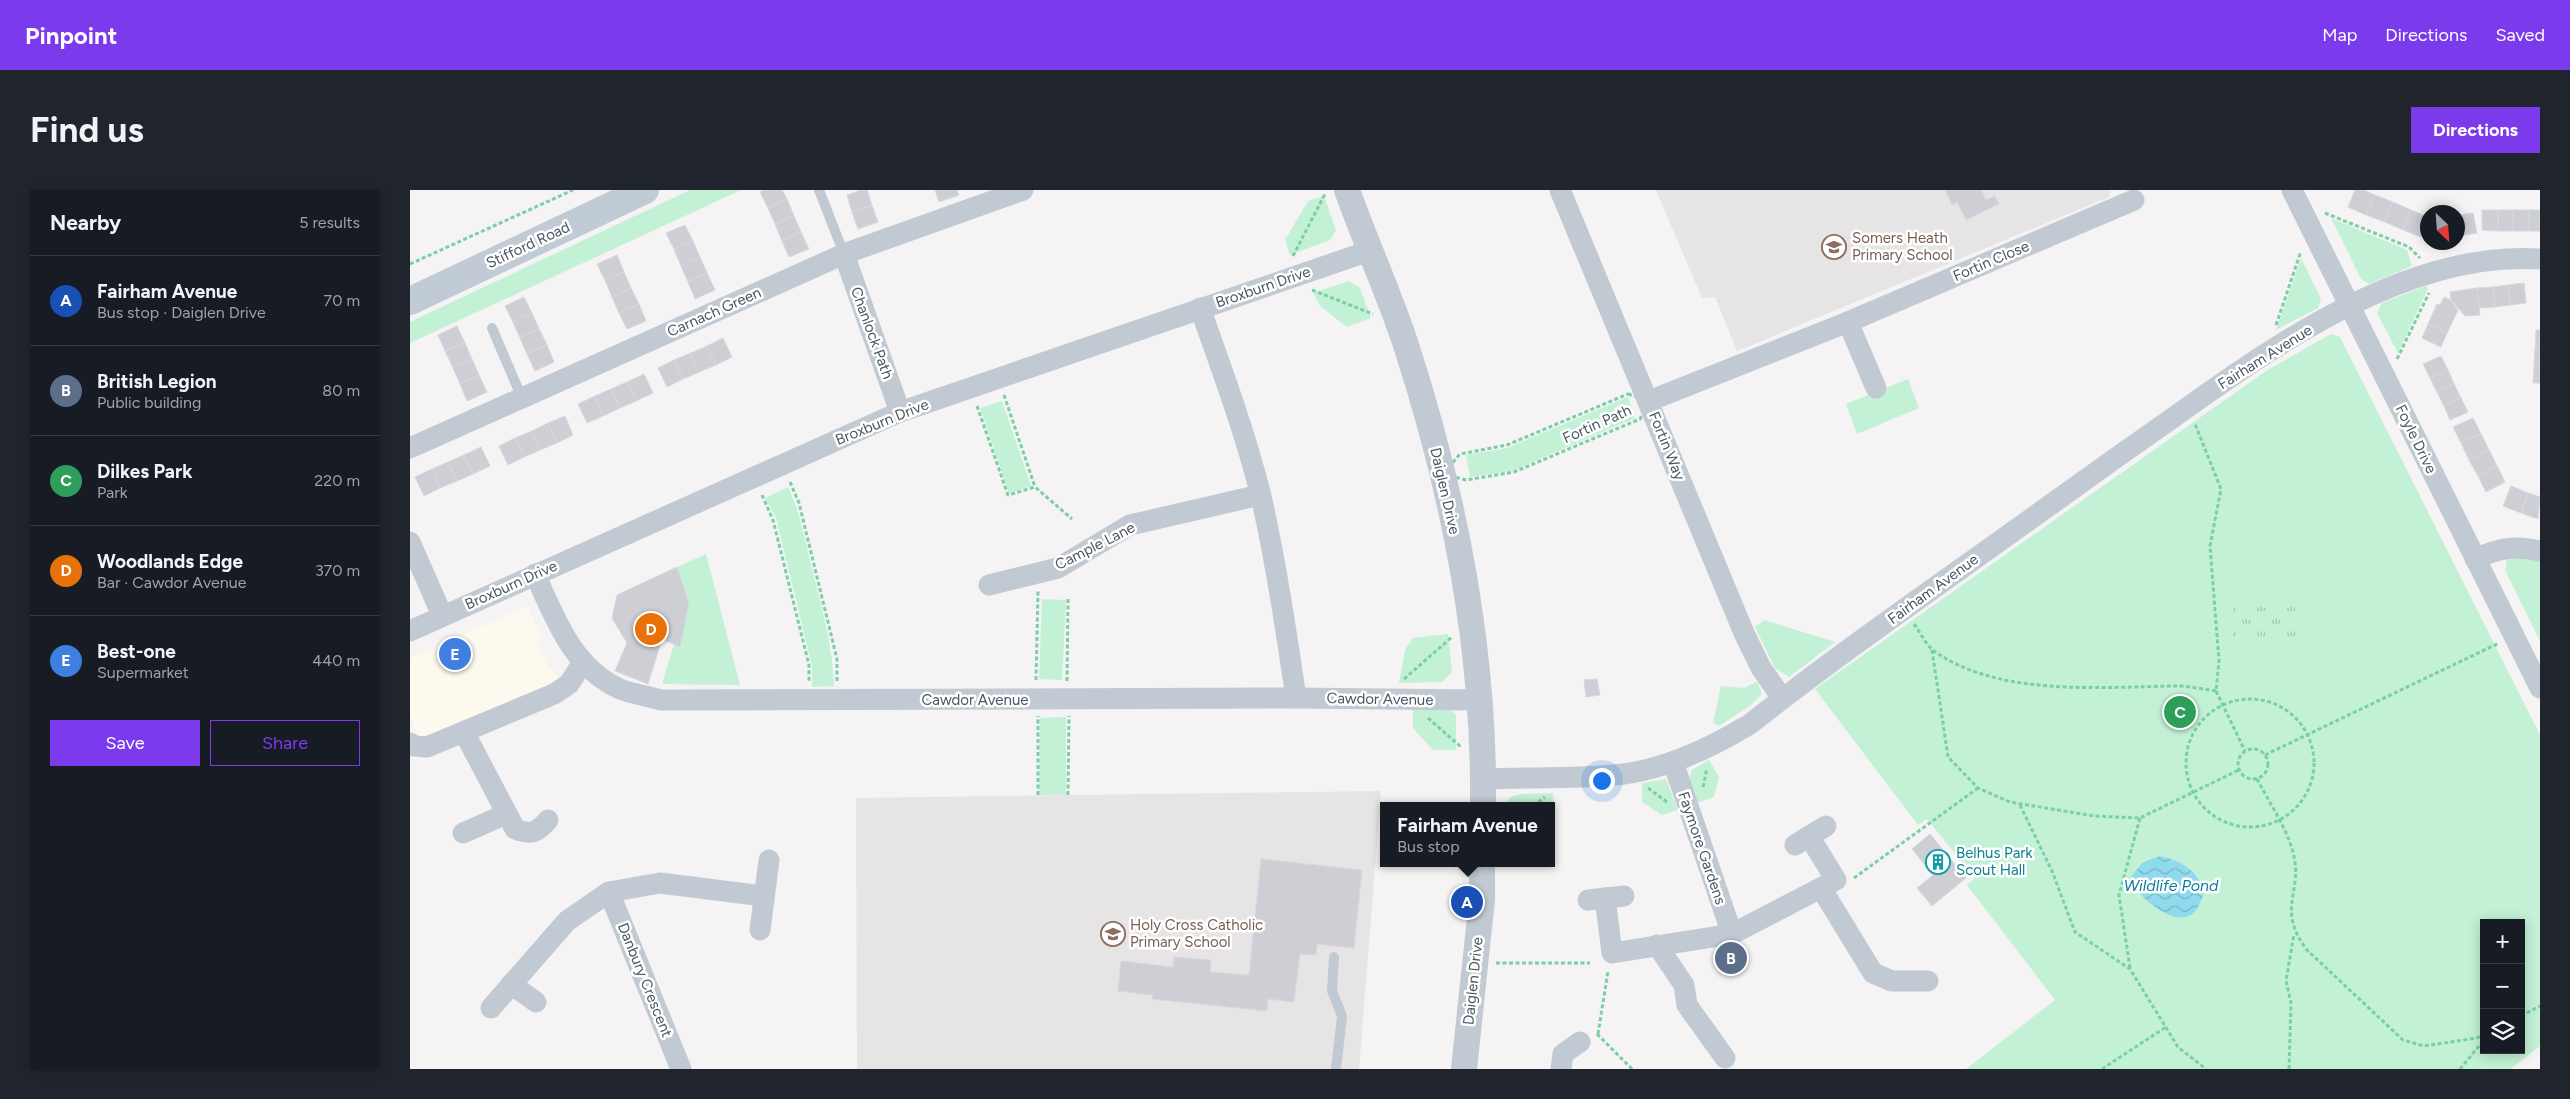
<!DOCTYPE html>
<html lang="en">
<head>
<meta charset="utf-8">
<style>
  :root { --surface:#171b24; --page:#20242c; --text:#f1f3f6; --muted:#9ea1a6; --line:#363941; --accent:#7c3aed }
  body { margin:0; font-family:Figtree,sans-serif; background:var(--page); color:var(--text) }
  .controls { position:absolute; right:15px; bottom:15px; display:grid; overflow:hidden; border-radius:0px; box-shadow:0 2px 12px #0003 }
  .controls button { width:45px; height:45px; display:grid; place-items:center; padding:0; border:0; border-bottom:1px solid var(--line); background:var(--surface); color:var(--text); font:25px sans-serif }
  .compass { position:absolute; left:2010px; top:15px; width:45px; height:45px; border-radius:50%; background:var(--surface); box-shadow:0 2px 12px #0003; rotate:155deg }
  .you { position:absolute; left:1191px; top:590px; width:18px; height:18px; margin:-12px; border:4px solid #fff; border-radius:50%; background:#1a73e8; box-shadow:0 0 0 8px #1a73e833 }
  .badge { display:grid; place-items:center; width:32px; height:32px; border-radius:50%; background:var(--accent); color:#fff; font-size:16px; font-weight:700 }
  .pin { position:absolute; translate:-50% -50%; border:2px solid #fff; box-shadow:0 1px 5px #0006 }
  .popup { position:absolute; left:970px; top:612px; width:175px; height:65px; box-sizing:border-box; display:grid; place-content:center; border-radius:0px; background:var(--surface); filter:drop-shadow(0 1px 4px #0005); font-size:16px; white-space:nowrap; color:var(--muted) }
  .popup b { font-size:19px; color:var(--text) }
  .popup::after { content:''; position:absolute; left:50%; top:100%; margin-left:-10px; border:10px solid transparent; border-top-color:var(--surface) }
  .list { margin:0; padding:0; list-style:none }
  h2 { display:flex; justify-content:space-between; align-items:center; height:65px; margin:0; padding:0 20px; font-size:21px }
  h2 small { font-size:16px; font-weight:400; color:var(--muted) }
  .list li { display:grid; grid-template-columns:32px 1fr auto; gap:15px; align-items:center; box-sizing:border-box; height:90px; padding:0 20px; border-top:1px solid var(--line) }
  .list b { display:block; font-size:19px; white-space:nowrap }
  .list p { margin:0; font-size:16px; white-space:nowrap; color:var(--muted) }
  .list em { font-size:16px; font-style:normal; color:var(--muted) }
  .actions { display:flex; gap:10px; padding:15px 20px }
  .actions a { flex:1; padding:11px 0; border:1px solid var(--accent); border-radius:0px; text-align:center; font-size:18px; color:var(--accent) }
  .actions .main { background:var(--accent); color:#fff }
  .icon { flex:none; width:28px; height:28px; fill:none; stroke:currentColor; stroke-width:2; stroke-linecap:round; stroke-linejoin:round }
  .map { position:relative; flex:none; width:2130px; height:879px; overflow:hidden; border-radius:0px }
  header { display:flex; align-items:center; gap:30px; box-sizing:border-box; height:70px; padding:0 25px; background:var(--accent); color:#fff }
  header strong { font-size:24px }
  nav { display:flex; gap:28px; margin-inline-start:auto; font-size:18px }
  .intro { display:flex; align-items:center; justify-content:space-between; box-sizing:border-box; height:120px; padding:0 30px }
  h1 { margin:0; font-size:35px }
  .button { padding:12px 22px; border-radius:0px; background:var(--accent); color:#fff; font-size:18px; font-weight:700 }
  main { display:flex; gap:30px; padding:0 30px }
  aside { flex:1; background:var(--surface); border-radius:0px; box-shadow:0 2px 12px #0003 }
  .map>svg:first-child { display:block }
</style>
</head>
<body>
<header>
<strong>Pinpoint</strong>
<nav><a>Map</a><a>Directions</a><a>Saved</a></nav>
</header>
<div class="intro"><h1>Find us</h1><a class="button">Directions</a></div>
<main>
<aside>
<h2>Nearby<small>5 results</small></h2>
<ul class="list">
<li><span class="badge" style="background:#1a4fb4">A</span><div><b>Fairham Avenue</b><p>Bus stop · Daiglen Drive</p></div><em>70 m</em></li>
<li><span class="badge" style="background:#5c6f8a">B</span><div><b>British Legion</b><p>Public building</p></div><em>80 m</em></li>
<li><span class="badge" style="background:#2e9e5b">C</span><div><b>Dilkes Park</b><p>Park</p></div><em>220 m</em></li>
<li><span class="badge" style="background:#e8710a">D</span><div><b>Woodlands Edge</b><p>Bar · Cawdor Avenue</p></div><em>370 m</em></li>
<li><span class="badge" style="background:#3f7fe0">E</span><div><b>Best-one</b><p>Supermarket</p></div><em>440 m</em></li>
</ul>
<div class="actions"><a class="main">Save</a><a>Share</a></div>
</aside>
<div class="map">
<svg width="2130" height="879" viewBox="0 0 2130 879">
  <defs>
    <pattern id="park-tufts" width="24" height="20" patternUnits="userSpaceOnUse" patternTransform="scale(1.25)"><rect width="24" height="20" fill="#c3f1d5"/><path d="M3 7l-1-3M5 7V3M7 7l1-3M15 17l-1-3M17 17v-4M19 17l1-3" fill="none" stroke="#a0c6b0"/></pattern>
    <pattern id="water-waves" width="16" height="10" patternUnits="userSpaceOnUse" patternTransform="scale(1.25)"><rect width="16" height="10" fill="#90daee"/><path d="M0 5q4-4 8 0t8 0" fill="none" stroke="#78b4c4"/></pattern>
  </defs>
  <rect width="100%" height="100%" fill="#f5f3f3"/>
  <path fill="#fdf9ef" d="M117,416l16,34 -6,3 12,24 11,12 -139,62 -11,-25v-58z"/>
  <g fill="#e6e4e5">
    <path d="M1246,0h455l-2,7 -372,154 -22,-54 -13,1z"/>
    <path d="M971,601l-22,278h-502l-1,-271z"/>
  </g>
  <g fill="#c3f1d5" fill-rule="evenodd">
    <path d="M280,0h51l-331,153v-21z"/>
    <path d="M914,6l12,34 -6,10 -40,15 -5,-15 23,-39z"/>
    <path d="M1921,28l76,32 5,16 -43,18 -8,-5z"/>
    <path d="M1891,68l20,41 -3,9 -42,22z"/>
    <path d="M939,91l11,7 11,30 -24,9 -27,-21 -7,-13z"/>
    <path d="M2016,96l2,2 -30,65 -21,-40 5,-10z"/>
    <path d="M1921,144l9,3 200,398v311l-29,23h-545l89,-69 -88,-115 8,-7 -48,-59 -9,6 -103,-136 451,-318zM2074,733h37v127h-37z"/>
    <path d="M1498,189l11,29 -62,26 -11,-30z"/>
    <path d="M1218,207l7,21 -123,53 -42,6 -4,-22 41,-7z"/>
    <path d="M592,211l29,85 -22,7 -29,-85z"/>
    <path d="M378,297c12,25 17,52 23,78 10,39 22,81 23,121l-22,1v-21l-36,-148 -11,-20z"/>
    <path d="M296,364l34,131 -78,-1 12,-40 6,2 9,-43 -12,-36z"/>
    <path d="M2094,366l36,3v82l-35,-71 2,-7z"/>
    <path d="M632,409l24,1 -4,80 -23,-1z"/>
    <path d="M1354,430l71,22 -46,35 -14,-9 -20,-41z"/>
    <path d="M1038,444l4,38 -10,10 -43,1 6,-33 8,-12z"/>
    <path d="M1347,492l5,12 -11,11 -32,21 -6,-3 8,-37 23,2z"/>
    <path d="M1039,516l7,10v34h-23l-20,-22v-21z"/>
    <path d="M656,527v78h-27l1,-77z"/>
    <path d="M1299,570l10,17 -5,20 -17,6 -8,-24 3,-9z"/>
    <path d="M1256,589l12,31 -16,5 -20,-13v-19z"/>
    <path d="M1143,603l2,20 -4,3v-10h-46l5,-9 11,-3z"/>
  </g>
  <path fill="url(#park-tufts)" d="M1822,411h63l1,39h-64z"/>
  <path fill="url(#water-waves)" d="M1750,666c22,5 36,14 45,35 -3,6 -5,13 -8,18 -19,25 -59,-13 -68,-30l13,-16z"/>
  <g fill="#cdcfd5" stroke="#d7d9de">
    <path d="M354,0h18l5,9 -19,9 -8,-16z"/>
    <path d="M451,0h6l5,15 -20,7 -5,-17z"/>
    <path d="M525,0h22l2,5 -20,7z"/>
    <path d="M1535,0h36l5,10 9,-4 4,8 -33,16 -9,-18 -5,3z"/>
    <path d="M1945,0h9l11,5 -9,20 -18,-8z"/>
    <path d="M1965,5l18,7 -8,20 -19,-7z"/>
    <path d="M377,9l7,17 -19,8 -7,-16z"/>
    <path d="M1983,12l18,8 -8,20 -18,-8z"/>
    <path d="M462,15l6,17 -20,7 -6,-17z"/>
    <path d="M2001,20l17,7 -7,20 -18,-7z"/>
    <path d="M2072,20h16v21l-16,-1z"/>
    <rect x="2088" y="20" width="15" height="21"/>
    <rect x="2103" y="20" width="16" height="21"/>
    <rect x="2119" y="20" width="11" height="21"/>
    <path d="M2063,23l4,20 -18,3 -1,-21z"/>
    <path d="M384,26l7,16 -19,9 -7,-17z"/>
    <path d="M275,35l8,16 -19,8 -8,-16z"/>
    <path d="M391,42l8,17 -20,8 -7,-16z"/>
    <path d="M283,51l7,16 -19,9 -7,-17z"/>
    <path d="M207,65l7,17 -19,8 -8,-16z"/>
    <path d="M290,67l7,16 -19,9 -7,-16z"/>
    <path d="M214,82l7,16 -19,9 -7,-17z"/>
    <path d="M297,83l8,17 -20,9 -7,-17z"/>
    <path d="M2114,93l2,20 -16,2 -2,-20z"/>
    <path d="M2098,95l2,20 -15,2 -2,-20z"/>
    <path d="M2083,97l2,20 -16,1 -2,-20z"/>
    <path d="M221,98l8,16 -20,9 -7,-16z"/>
    <path d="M2067,98l3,27 -15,1 -14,-16 -1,-8z"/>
    <path d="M114,107l8,16 -19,9 -8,-16z"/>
    <path d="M2034,107l6,3 8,10 -11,23 -19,-9 9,-20 3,1z"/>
    <path d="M229,114l7,17 -19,8 -8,-16z"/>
    <path d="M122,123l7,16 -19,9 -7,-16z"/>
    <path d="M2018,134l19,9 -6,14 -19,-9z"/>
    <path d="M47,136l8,17 -20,8 -7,-16z"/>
    <path d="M129,139l8,16 -20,9 -7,-16z"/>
    <path d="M2126,140h4v18h-5z"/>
    <path d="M313,148l9,19 -16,8 -9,-19z"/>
    <path d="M55,153l7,16 -19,9 -8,-17z"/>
    <path d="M137,155l7,17 -19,9 -8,-17z"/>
    <path d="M297,156l9,19 -17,7 -8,-19z"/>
    <path d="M2125,158h5v18l-6,-1z"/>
    <path d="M281,163l8,19 -16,7 -9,-19z"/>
    <path d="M2031,166l7,14 -18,8 -7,-14z"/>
    <path d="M62,169l7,16 -19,9 -7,-16z"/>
    <path d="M264,170l9,19 -16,8 -9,-19z"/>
    <path d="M2124,175l6,1v17h-7z"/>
    <path d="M2038,180l6,14 -17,8 -7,-14z"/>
    <path d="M234,184l9,19 -17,8 -9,-19z"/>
    <path d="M69,185l8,17 -20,9 -7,-17z"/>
    <path d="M217,192l9,19 -16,7 -9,-19z"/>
    <path d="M2044,194l7,14 -17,8 -7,-14z"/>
    <path d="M201,199l9,19 -17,8 -8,-20z"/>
    <path d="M185,206l8,20 -16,7 -9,-19z"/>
    <path d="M2051,208l7,14 -18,8 -6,-14z"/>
    <path d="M155,226l8,19 -16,8 -9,-20z"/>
    <path d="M2063,228l8,16 -20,9 -8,-16z"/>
    <path d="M138,233l9,20 -17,7 -8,-19z"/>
    <path d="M122,241l8,19 -16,7 -9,-19z"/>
    <path d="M2071,244l8,16 -20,10 -8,-17z"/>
    <path d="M105,248l9,19 -16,8 -9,-19z"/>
    <path d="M71,257l9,19 -17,8 -9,-19z"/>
    <path d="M2079,260l8,16 -19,10 -9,-16z"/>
    <path d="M54,265l9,19 -16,7 -9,-19z"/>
    <path d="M38,272l9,19 -17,7 -8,-19z"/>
    <path d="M2087,276l8,16 -19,10 -8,-16z"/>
    <path d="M22,279l8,19 -16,8 -9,-19z"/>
    <path d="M2101,296l17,7 -7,20 -18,-7z"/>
    <path d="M2118,303l12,4 -2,22 -17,-6z"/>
    <path d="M267,377l12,36 -9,44 -18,-8 -14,45 -33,-13 12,-28 -15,-25 5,-23z"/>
    <path d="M1187,489l3,16 -14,2 -2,-17z"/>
    <path d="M1520,644l36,44 -34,28 -15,-18 16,-13 -21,-26z"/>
    <path d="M851,669l101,11 -8,78 -37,-4 -1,11 -16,-1 -6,48 -26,-3 -1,12 -115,-12 1,-4 -35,-4 3,-30 52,6 1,-10 37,3 -1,12 39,3z"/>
  </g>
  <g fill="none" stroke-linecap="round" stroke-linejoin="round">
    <g stroke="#7ad0a6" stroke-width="3" stroke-dasharray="4 2.5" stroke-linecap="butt">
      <path d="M1915,23l84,34 11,11"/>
      <path d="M883,66l32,-62"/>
      <path d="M0,74l163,-74"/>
      <path d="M902,100l61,24"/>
      <path d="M1866,135l25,-74"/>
      <path d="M1987,169l32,-66"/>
      <path d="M1218,204l21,7 -9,18 -126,53 -48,8 -23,-6 17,-20 47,-9z"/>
      <path d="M594,205l31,92"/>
      <path d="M567,216l31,89 27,-8 37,32"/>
      <path d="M380,292l9,21 38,156v23"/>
      <path d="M352,305l11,25 36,145v17"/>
      <path d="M1504,434c6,8 12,21 20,27 65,46 166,36 241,35 13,0 28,3 41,5l3,-30 -9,-115 11,-57 -26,-65"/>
      <path d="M1522,460l16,107 30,31 32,14 84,14 46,2 99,-48"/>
      <path d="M994,489l48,-42"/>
      <path d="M626,490l2,-89"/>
      <path d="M657,491l1,-82"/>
      <path d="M1806,501l29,60"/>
      <circle cx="1840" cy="573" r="64"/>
      <path d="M1018,528l33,29"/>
      <circle cx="1843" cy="574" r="15"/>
      <path d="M1855,565l234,-112"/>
      <path d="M1847,589c12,23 29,48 36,73 11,41 -18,55 14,98l96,90 21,6 53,-8 7,-4"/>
      <path d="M1293,597l4,-19"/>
      <path d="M1238,598l19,14"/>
      <path d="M628,605v-79"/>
      <path d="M658,605l1,-79"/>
      <path d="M1610,615l32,66 23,61 55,37 48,78 28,22"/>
      <path d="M1123,616l12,-9"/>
      <path d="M1444,688l124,-90"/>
      <path d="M1086,773h94"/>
      <path d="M1720,778l-11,-73 21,-77"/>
      <path d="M2111,826l19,-10"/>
      <path d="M1187,844l35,35"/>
      <path d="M1188,844l10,-63"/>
      <path d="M1692,879l64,-42"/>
      <path d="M1879,879l2,-66 -5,-22 8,-47"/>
      <path d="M2050,879l24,-29"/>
    </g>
    <g stroke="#c1cad2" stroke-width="10">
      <path d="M409,0l25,64"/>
      <path d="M82,138l30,70"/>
      <path d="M924,767l-2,34 10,25 -6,53"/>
    </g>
    <g stroke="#c1cad2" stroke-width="21">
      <path d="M1150,0l184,443 17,35 21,30"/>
      <path d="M1882,0l248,498"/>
      <path d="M434,64l56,158"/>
      <path d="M790,118c22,62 45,124 61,188 15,67 25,134 35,202"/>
      <path d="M1438,132l28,66"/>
      <path d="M1239,211l199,-79 286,-122"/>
      <path d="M0,258l434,-194 179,-64"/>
      <path d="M0,352l32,73"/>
      <path d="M2065,369c23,-11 41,-14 65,-8"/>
      <path d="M125,384c20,44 37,93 85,115 13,5 28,7 41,11l635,-2 183,2"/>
      <path d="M579,395l69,-17 72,-43 130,-30"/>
      <path d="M0,441l490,-219 469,-161"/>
      <path d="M54,542l51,97c16,6 22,4 33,-9"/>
      <path d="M0,553l4,3 13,1 127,-53 15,-10 14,-22"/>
      <path d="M1073,589c44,-2 88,0 131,-4 49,-4 95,-26 136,-51 89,-70 183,-135 275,-201 50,-36 99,-71 149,-106 102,-73 235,-167 366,-158"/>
      <path d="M53,643l43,-19"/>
      <path d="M1385,655l31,-19"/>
      <path d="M1411,698l52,85 19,8h36"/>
      <path d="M199,702l51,-9 104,13"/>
      <path d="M1195,708l7,55 120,-19 -59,-172"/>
      <path d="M1178,710l36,-4"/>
      <path d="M350,740l9,-70"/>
      <path d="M1322,744l104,-54 -27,-44"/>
      <path d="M1247,755l27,40 3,20 38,53"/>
      <path d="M101,794l25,18"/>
      <path d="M81,818l76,-87 42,-29 72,177"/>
      <path d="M1151,879l2,-15 17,-12"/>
    </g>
    <g stroke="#c1cad2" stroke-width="26">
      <path d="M937,0c18,51 41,101 58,152 48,147 80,308 78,464"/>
      <path d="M1054,879l18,-170v-36"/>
    </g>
    <path stroke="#c1cbd6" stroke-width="28" d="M0,111l235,-111"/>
  </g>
  <defs>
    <symbol id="school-ring" viewBox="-11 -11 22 22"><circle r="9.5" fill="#fff" stroke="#8d6e63" stroke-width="1.5"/><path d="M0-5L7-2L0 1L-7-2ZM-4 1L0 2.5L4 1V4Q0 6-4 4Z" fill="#8d6e63"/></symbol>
    <symbol id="building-ring" viewBox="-11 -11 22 22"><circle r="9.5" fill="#fff" stroke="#0f9aa8" stroke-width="1.5"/><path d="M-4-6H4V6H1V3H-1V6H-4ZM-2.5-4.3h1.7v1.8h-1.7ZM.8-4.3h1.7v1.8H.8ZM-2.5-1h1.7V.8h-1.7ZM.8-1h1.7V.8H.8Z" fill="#0f9aa8"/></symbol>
  </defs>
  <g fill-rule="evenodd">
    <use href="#school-ring" x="1410" y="43" width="28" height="28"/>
    <use href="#building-ring" x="1514" y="658" width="28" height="28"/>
    <use href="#school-ring" x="689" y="730" width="28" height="28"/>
  </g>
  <g text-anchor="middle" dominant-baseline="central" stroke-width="5" stroke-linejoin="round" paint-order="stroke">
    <g font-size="15" fill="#785e54" stroke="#fff" text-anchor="start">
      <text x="1442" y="48">Somers Heath<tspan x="1442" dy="17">Primary School</tspan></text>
      <text x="720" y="735">Holy Cross Catholic<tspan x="720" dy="17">Primary School</tspan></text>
    </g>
    <g font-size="15" fill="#4a5661" stroke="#fff">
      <text transform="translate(118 55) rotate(-25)">Stifford Road</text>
      <text transform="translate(1581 71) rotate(-23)">Fortin Close</text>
      <text transform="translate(853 97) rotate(-19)">Broxburn Drive</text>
      <text transform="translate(304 122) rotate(-24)">Carnach Green</text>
      <text transform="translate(462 143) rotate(70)">Chanlock Path</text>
      <text transform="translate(1855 167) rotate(-32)">Fairham Avenue</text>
      <text transform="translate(472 232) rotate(-22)">Broxburn Drive</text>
      <text transform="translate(1187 234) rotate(-24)">Fortin Path</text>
      <text transform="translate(2006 249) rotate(64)">Foyle Drive</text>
      <text transform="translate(1257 256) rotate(68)">Fortin Way</text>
      <text transform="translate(1035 301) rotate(77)">Daiglen Drive</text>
      <text transform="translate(685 356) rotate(-27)">Cample Lane</text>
      <text transform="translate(101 395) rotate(-24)">Broxburn Drive</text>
      <text transform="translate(1523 399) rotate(-36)">Fairham Avenue</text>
      <text transform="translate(970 509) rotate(1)">Cawdor Avenue</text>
      <text x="565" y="510">Cawdor Avenue</text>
      <text transform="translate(1292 658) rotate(71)">Faymore Gardens</text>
      <text transform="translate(235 790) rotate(68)">Danbury Crescent</text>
      <text transform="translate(1063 791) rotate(-84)">Daiglen Drive</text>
    </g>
    <g font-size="15" fill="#0d838f" stroke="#fff" text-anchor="start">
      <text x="1546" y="663">Belhus Park<tspan x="1546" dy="17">Scout Hall</tspan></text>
    </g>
    <g font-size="16" font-style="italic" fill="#0c7c9b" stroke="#fff">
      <text x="1761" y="695">Wildlife Pond</text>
    </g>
  </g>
</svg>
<div class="controls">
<button>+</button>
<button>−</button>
<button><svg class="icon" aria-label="layers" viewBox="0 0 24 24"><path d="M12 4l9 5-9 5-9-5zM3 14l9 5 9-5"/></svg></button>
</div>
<svg class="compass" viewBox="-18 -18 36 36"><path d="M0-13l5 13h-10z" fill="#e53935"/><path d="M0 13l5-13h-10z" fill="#9ea1a6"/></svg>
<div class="you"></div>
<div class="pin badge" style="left:1057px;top:712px;background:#1a4fb4">A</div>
<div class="popup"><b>Fairham Avenue</b>Bus stop</div>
<div class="pin badge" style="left:1321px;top:768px;background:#5c6f8a">B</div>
<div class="pin badge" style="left:1770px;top:522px;background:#2e9e5b">C</div>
<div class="pin badge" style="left:241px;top:439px;background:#e8710a">D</div>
<div class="pin badge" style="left:45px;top:464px;background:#3f7fe0">E</div>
</div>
</main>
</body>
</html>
